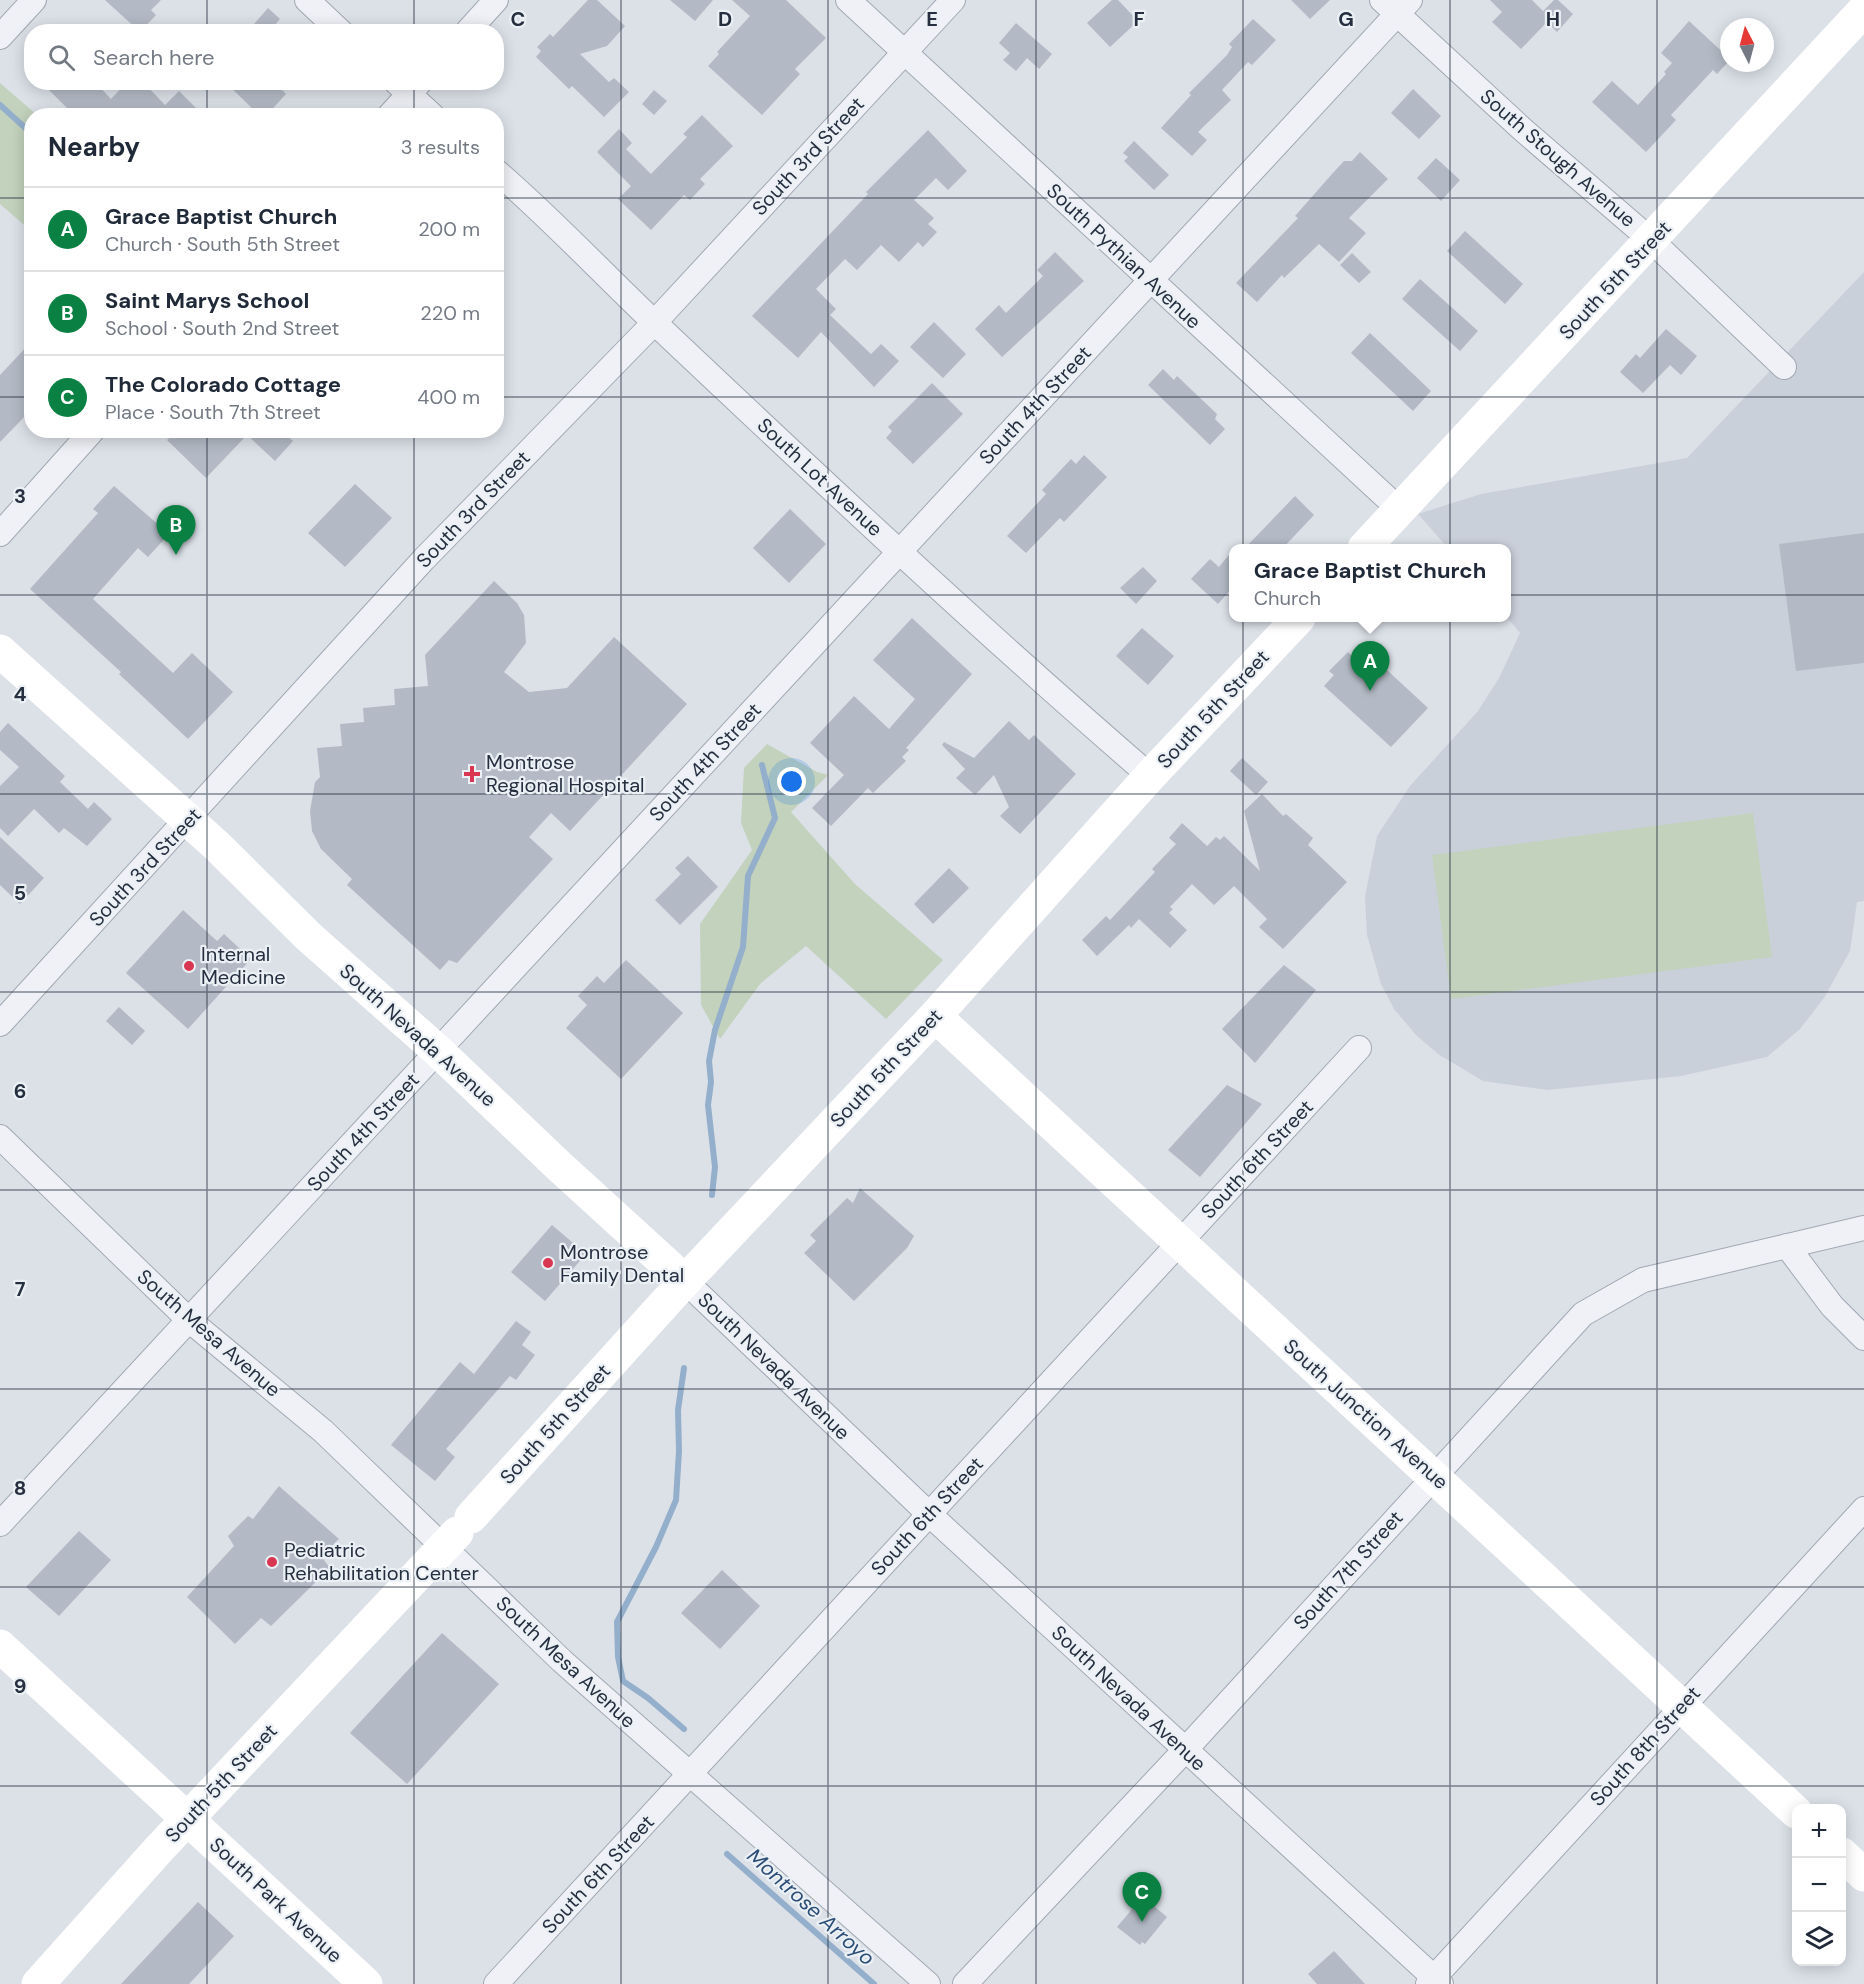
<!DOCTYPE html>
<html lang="en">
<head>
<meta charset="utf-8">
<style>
  :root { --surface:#fff; --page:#f6f6f7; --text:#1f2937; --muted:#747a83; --line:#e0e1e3; --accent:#0b8043 }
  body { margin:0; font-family:"DM Sans",sans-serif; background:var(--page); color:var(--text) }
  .controls { position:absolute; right:18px; bottom:18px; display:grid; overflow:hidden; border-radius:12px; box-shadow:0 3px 15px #0003 }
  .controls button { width:54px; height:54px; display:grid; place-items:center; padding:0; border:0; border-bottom:2px solid var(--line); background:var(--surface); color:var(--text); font:30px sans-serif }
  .compass { position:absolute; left:1720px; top:18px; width:54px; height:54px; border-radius:50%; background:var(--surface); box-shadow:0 3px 15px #0003; rotate:354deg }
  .you { position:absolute; left:792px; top:782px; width:21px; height:21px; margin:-15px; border:4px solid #fff; border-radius:50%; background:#1a73e8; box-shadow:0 0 0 9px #1a73e833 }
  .badge { display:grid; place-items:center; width:39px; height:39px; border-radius:50%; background:var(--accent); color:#fff; font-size:20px; font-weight:700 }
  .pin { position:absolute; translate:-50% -50px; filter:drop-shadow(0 2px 3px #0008) }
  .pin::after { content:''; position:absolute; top:32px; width:21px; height:18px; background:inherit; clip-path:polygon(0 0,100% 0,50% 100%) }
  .popup { position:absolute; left:1229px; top:544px; width:282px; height:78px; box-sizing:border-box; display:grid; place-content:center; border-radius:12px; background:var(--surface); filter:drop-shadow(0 2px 4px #0005); font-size:20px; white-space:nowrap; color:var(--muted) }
  .popup b { font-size:22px; color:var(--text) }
  .popup::after { content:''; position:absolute; left:50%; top:100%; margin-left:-12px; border:12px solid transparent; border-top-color:var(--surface) }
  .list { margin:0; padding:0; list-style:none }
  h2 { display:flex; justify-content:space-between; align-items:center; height:78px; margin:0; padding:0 24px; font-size:26px }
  h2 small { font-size:20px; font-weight:400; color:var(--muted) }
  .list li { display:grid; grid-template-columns:39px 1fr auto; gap:18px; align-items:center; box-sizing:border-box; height:84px; padding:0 24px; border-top:2px solid var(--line) }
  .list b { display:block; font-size:22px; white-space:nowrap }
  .list p { margin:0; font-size:20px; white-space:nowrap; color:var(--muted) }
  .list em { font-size:20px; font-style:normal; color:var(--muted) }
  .icon { flex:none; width:33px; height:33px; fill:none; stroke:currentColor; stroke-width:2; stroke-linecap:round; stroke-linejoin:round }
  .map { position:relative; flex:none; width:1864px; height:1984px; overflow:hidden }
  .search { position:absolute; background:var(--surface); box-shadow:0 3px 15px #0003; left:24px; top:24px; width:480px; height:66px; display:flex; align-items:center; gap:15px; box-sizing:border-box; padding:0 21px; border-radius:24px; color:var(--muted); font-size:22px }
  .panel { position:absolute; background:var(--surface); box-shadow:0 3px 15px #0003; left:24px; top:108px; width:480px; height:330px; border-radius:24px }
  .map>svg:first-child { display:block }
</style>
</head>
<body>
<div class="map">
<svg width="1864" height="1984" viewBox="0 0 1864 1984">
  <rect width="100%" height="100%" fill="#dce1e8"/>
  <path fill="#cad0da" d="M1864,272v629l-7,1 -7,49 -26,47 -24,31 -33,28 -86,19 -133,14 -65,-9 -45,-27 -22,-19 -22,-26 -13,-25 -14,-49 -2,-39 12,-60 33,-50 68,-75 21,-33 21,-45 -13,-16 -1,-69h-58l-30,-34 63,-20 206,-36z"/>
  <g fill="#c2d2bc">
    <path d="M0,83l37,32 -5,1 -1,115 -31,-27z"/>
    <path d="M767,744l50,28 11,3 -37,37 64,72 88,76 -57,59 -80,-73 -46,38 -40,55 -19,-34 -1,-81 52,-74 -11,-27 3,-55z"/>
    <path d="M1753,813l19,144 -321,42 -19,-144z"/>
  </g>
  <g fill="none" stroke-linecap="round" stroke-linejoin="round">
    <g stroke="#94afcb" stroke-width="6">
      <path d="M0,105l32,29"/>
      <path d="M712,1195l3,-28 -7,-62 3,-23 -2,-21 6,-31 28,-83 5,-71 27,-58 -13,-53"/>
      <path d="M684,1368l-6,42 1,41 -3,49 -20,47 -39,75 1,35 5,24 25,17 36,31"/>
      <path d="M727,1854l147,130"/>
    </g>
  </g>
  <g fill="#b3bac5">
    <path d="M105,0h56l-10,10 5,5 -16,17z"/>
    <path d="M588,0h9l28,26 -18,20 -27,8 29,28 5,-4 15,14 -25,25 -32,-31 -3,3 -33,-32 5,-6 -4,-4 13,-13 3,3z"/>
    <path d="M670,0h43l-18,21z"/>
    <path d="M732,0h54l40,38 -31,31 5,5 -38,41 -54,-49 11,-12 -2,-2 33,-36z"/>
    <path d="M1112,0h6l20,21 -28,26 -23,-24z"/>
    <path d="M1291,0h39l-20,19z"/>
    <path d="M1490,0h42l11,11 11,-11h4l15,14 -16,18 -10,-10 -26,27 -29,-27 10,-10z"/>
    <path d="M268,8l12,11 -11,13h-22z"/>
    <path d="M1253,19l23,21 -24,25 -4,-3 -26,28 9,10 -33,32 9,8 -15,16 -31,-28 30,-33 -2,-2 38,-38 5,-8 -3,-3z"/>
    <path d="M1689,21l40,37v3l-12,13 -4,-4 -42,45 5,5 -30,32 -54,-50 20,-21 26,24 28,-31 -2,-2 8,-9 -11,-10z"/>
    <path d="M1016,23l36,31 -13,15 -12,-11 -11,13 -13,-11 7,-7 -11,-10z"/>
    <path d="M41,82h54l16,17 16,-17h16l22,23 14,-14 25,25h-129z"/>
    <path d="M225,82h49l12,12 -20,22h-6z"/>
    <path d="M1413,89l28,27 -22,23 -28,-26z"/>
    <path d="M654,90l13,11 -13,14 -12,-11z"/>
    <path d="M702,115l31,31 -33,33 5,5 -15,16 -6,-5 -33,35 -33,-31 13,-13 -34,-34 22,-23 13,14 -6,6 25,25 36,-37 -4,-3z"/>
    <path d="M928,130l39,41 -19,19 -12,-12 -22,22 20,18 -6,6 9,8 -14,15 -5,-5 -19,20 -18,-17 -24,25 -12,-11 -29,30 20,20 -6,6 41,39 10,-10 18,17 -25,26 -53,-55 -23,26 -46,-42 116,-122 -2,-2z"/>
    <path d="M1134,141l35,34 -15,15 -30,-29 4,-4 -5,-4z"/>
    <path d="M1360,152l28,27 -39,39 17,15 -27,29 -20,-18 -35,34 -2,-3 -25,27 -21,-19 62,-65 -3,-2 37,-42 12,-13h8z"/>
    <path d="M1436,158l24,22 -19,21 -24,-23z"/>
    <path d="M1465,231l58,53 -18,20 -58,-53z"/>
    <path d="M1055,252l29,29 -82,76 -27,-28 24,-24 7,8 37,-37 -6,-6z"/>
    <path d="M1352,253l19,19 -12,11 -19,-18z"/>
    <path d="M1420,279l58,52 -18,20 -58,-52z"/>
    <path d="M934,322l32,32 -23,24 -33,-31z"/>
    <path d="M1666,329l31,27 -16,19 -11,-10 -27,28 -23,-21 16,-18 4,4z"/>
    <path d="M1370,333l61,58 -18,20 -62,-58z"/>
    <path d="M32,341v68l-32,33v-67z"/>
    <path d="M1163,369l11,11 3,-4 40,38 -2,5 10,10 -15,16 -62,-60z"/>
    <path d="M932,383l31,31 -50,50 -27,-26 6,-7 -4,-4z"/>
    <path d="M177,430h18l8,8 7,-8h72l11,11 -18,20 -28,-26 -41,43 -39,-38z"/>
    <path d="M1084,455l23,22 -43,45 -4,-4 -34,35 -19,-17 39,-42 -4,-4 29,-31 5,5z"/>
    <path d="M355,484l37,34 -47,49 -37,-34z"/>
    <path d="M114,486l55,48 -21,23 -10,-9 -45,51 80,74 19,-20 41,39 -45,47 -69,-65 2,-2 -91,-83 68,-76 -5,-4z"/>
    <path d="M1295,496l19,19 -32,34h-38z"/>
    <path d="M790,509l36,35 -37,39 -36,-35z"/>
    <path d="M1864,533v130l-68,8 -17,-127z"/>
    <path d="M1233,550v37l-15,17 -27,-25 19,-20 9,8z"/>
    <path d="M1143,567l14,14 -21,23 -16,-16z"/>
    <path d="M494,581l23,22 7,12 2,28 -22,29 25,20 38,-4 47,-51 73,67 -117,127 -19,-18 -22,24 24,22 -96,104 -8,-3 -9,10 -93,-85 5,-6 -31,-30 -9,-18 -2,-20 5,-29 5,-5 -3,-29 25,-2 -2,-22 24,-2 -1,-14 32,-3 -1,-16 34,-3 -3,-31z"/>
    <path d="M912,618l60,56 -66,74 3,2 -7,7 4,4 -33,32 -5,-5 -37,38 -19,-18 32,-33 -34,-32 44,-47 35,33 26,-30 -42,-39z"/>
    <path d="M1142,628l32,28 -26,29 -32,-29z"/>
    <path d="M1361,646l67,62 -37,39 -67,-61 10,-11 -5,-4 19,-19 3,3z"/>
    <path d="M1009,721l20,19 5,-5 42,39 -56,60 -20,-18 9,-9 -15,-32 -19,20 -19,-17 9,-9 -23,-24 2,-3 30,16z"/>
    <path d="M8,723l57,53 -5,6 28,27 6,-7 18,17 -25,27 -23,-18 -5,5 -25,-24 -26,27 -8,-8v-42l19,-19 -19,-17v-18z"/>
    <path d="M1242,758l26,24 -12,13 -26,-24z"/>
    <path d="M1262,794l21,22 3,-2 27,24 -5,7 39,37 -64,67 -24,-22 8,-8 -33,-33 -20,19 -22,-21 -22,23 3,2 -4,4 18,17 -17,18 -31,-29 -8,9 -2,-3 -32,31 -15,-16 24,-24 4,4 45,-48 -3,-3 24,-25 -7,-6 13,-15 25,23 9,-9 4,3 4,-4 36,35 -16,-60z"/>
    <path d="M0,837l44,41 -24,26 -20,-19z"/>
    <path d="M688,856l30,31 -38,38 -25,-25 26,-26 -6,-6z"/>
    <path d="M949,868l20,20 -36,36 -19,-20z"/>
    <path d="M183,910l34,31 7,-7 27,25 -63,70 -62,-56z"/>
    <path d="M626,960l57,53 -62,66 -55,-51 21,-23 -9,-9 19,-20 7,7z"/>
    <path d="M1284,965l32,25 -61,73 -33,-34z"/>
    <path d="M119,1007l26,24 -13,14 -26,-24z"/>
    <path d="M1227,1085l35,19 -62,73 -32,-27z"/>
    <path d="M860,1188l54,48 -7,12 -53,53 -50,-48 12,-12 -6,-6 37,-37 6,5z"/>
    <path d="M552,1225l34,29 -41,47 -34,-29z"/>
    <path d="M516,1321l15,11 -9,13 13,10 -19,25 -6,-4 -64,73 9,8 -20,24 -44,-36 69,-83 14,12z"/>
    <path d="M279,1486l60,53 -18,17 9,12 -59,58 -10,-8 -26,26 -48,-47 47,-51 -6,-10 20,-20 5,3z"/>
    <path d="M79,1531l32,29 -52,56 -33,-29z"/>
    <path d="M722,1570l38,36 -40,43 -39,-36z"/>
    <path d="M442,1633l57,51 -92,100 -57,-51z"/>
    <path d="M198,1902l36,34 -45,48h-68z"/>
    <path d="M1149,1902l18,15 -22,27 -3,-2 -2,3 -23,-18 17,-20 7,6z"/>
    <path d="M1334,1951l31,33h-48l-9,-10z"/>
  </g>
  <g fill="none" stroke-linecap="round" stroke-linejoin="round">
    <defs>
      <g id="street">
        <path d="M307,0l34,32"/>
        <path d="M848,0l552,510"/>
        <path d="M1382,0l140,129 130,112 132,126"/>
        <path d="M467,32l29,-32"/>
        <path d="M0,37l34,-37"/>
        <path d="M396,82l37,34"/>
        <path d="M389,116l31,-34"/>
        <path d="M496,171c57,49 107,103 161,154 162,153 324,305 493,451"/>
        <path d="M0,534l93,-104"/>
        <path d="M0,1024l424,-465 230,-236 299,-323"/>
        <path d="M0,1137l189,183 134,111 239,230 366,323"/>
        <path d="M1787,1246l45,60 32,32"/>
        <path d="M685,1281l244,233 512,470"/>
        <path d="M0,1524l1410,-1524"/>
        <path d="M496,1984l863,-936"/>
        <path d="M965,1984l220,-234 398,-436 60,-34 221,-52"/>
        <path d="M1428,1984l436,-475"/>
      </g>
    </defs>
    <use href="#street" stroke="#a1a8b2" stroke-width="26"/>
    <use href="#street" stroke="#eff1f6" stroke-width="24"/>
    <g stroke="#fff" stroke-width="33">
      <path d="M1364,548l500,-538"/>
      <path d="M0,651l217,195 92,91 129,114 121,115 126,115"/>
      <path d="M935,1016l861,796"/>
      <path d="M471,1517l214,-236 250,-265 215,-240 149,-158"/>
      <path d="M0,1646l366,338"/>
      <path d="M1842,1854l22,21"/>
      <path d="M38,1984l121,-135 298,-316"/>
    </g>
  </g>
  <path fill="none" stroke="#252f3f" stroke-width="1.5" stroke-opacity="0.55" d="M207,0v32M414,0v32M621,0v1984M828,0v1984M1036,0v1984M1243,0v1984M1450,0v1984M1657,0v1984M207,82v34M414,82v34M0,198h32M496,198h1368M0,397h32M496,397h1368M207,430v1554M414,430v1554M0,595h1864M0,794h1864M0,992h1864M0,1190h1864M0,1389h1864M0,1587h1864M0,1786h1864"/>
  <g fill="#d83651" stroke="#ebf0f5" stroke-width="2">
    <path d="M469 765h6v6h6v6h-6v6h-6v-6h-6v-6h6z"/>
    <circle cx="189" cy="966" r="6"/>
    <circle cx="548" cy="1263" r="6"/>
    <circle cx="272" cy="1562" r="6"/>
  </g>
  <g text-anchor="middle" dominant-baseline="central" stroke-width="4.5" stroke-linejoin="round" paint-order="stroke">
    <g font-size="20" fill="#252f3f" stroke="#ebf0f5">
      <text transform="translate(808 156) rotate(-47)">South 3rd Street</text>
      <text transform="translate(1558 158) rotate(41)">South Stough Avenue</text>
      <text transform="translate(1124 256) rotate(43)">South Pythian Avenue</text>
      <text transform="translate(1615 280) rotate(-47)">South 5th Street</text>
      <text transform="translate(1035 405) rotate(-47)">South 4th Street</text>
      <text transform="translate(820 477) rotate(43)">South Lot Avenue</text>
      <text transform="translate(473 509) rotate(-46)">South 3rd Street</text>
      <text transform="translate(1213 709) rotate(-47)">South 5th Street</text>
      <text transform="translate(705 762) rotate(-47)">South 4th Street</text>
      <text transform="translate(145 867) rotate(-47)">South 3rd Street</text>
      <text transform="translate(418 1035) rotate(42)">South Nevada Avenue</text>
      <text transform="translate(886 1068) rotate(-47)">South 5th Street</text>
      <text transform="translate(363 1132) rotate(-47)">South 4th Street</text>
      <text transform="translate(1257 1159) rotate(-47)">South 6th Street</text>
      <text transform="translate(209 1333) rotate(41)">South Mesa Avenue</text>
      <text transform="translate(774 1366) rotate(44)">South Nevada Avenue</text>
      <text transform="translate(1366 1414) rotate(42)">South Junction Avenue</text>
      <text transform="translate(555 1424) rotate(-48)">South 5th Street</text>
      <text transform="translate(927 1516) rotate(-47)">South 6th Street</text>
      <text transform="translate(1348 1570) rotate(-48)">South 7th Street</text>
      <text transform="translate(566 1662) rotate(43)">South Mesa Avenue</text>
      <text transform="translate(1129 1698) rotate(43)">South Nevada Avenue</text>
      <text transform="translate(1645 1746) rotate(-48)">South 8th Street</text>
      <text transform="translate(221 1783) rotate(-47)">South 5th Street</text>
      <text transform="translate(598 1874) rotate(-47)">South 6th Street</text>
      <text transform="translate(276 1900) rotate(43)">South Park Avenue</text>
    </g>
    <g font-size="20" fill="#252f3f" stroke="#ebf0f5" text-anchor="start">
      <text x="486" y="762">Montrose<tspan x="486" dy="23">Regional Hospital</tspan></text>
      <text x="201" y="954">Internal<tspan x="201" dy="23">Medicine</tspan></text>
      <text x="560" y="1252">Montrose<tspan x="560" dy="23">Family Dental</tspan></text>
      <text x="284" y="1550">Pediatric<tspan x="284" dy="23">Rehabilitation Center</tspan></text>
    </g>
    <g font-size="21" font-style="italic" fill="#2c4e76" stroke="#ebf0f5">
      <text transform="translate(811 1907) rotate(42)">Montrose Arroyo</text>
    </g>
  </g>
  <g font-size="20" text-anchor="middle" font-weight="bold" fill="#252f3f" stroke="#ebf0f5" stroke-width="4.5" stroke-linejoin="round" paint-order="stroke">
    <text x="518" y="26">C</text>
    <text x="725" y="26">D</text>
    <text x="932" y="26">E</text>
    <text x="1139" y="26">F</text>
    <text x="1346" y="26">G</text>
    <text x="1553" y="26">H</text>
    <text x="20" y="503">3</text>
    <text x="20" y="701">4</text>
    <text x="20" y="900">5</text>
    <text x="20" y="1098">6</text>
    <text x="20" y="1296">7</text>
    <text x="20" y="1495">8</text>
    <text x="20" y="1693">9</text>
  </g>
</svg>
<div class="controls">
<button>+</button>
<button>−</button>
<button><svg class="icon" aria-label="layers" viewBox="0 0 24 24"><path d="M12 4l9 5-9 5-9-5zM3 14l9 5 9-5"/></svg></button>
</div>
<svg class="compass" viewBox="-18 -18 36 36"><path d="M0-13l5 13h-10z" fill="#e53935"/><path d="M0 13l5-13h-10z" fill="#747a83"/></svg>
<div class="you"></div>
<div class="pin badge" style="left:1370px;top:691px">A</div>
<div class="popup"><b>Grace Baptist Church</b>Church</div>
<div class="pin badge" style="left:176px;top:555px">B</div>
<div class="pin badge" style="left:1142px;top:1922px">C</div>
<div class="search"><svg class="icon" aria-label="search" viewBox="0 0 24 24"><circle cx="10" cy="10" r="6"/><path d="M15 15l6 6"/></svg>Search here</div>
<section class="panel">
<h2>Nearby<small>3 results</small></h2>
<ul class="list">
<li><span class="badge">A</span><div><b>Grace Baptist Church</b><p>Church · South 5th Street</p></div><em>200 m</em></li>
<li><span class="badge">B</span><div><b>Saint Marys School</b><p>School · South 2nd Street</p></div><em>220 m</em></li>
<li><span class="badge">C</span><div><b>The Colorado Cottage</b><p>Place · South 7th Street</p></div><em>400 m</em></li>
</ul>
</section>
</div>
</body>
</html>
